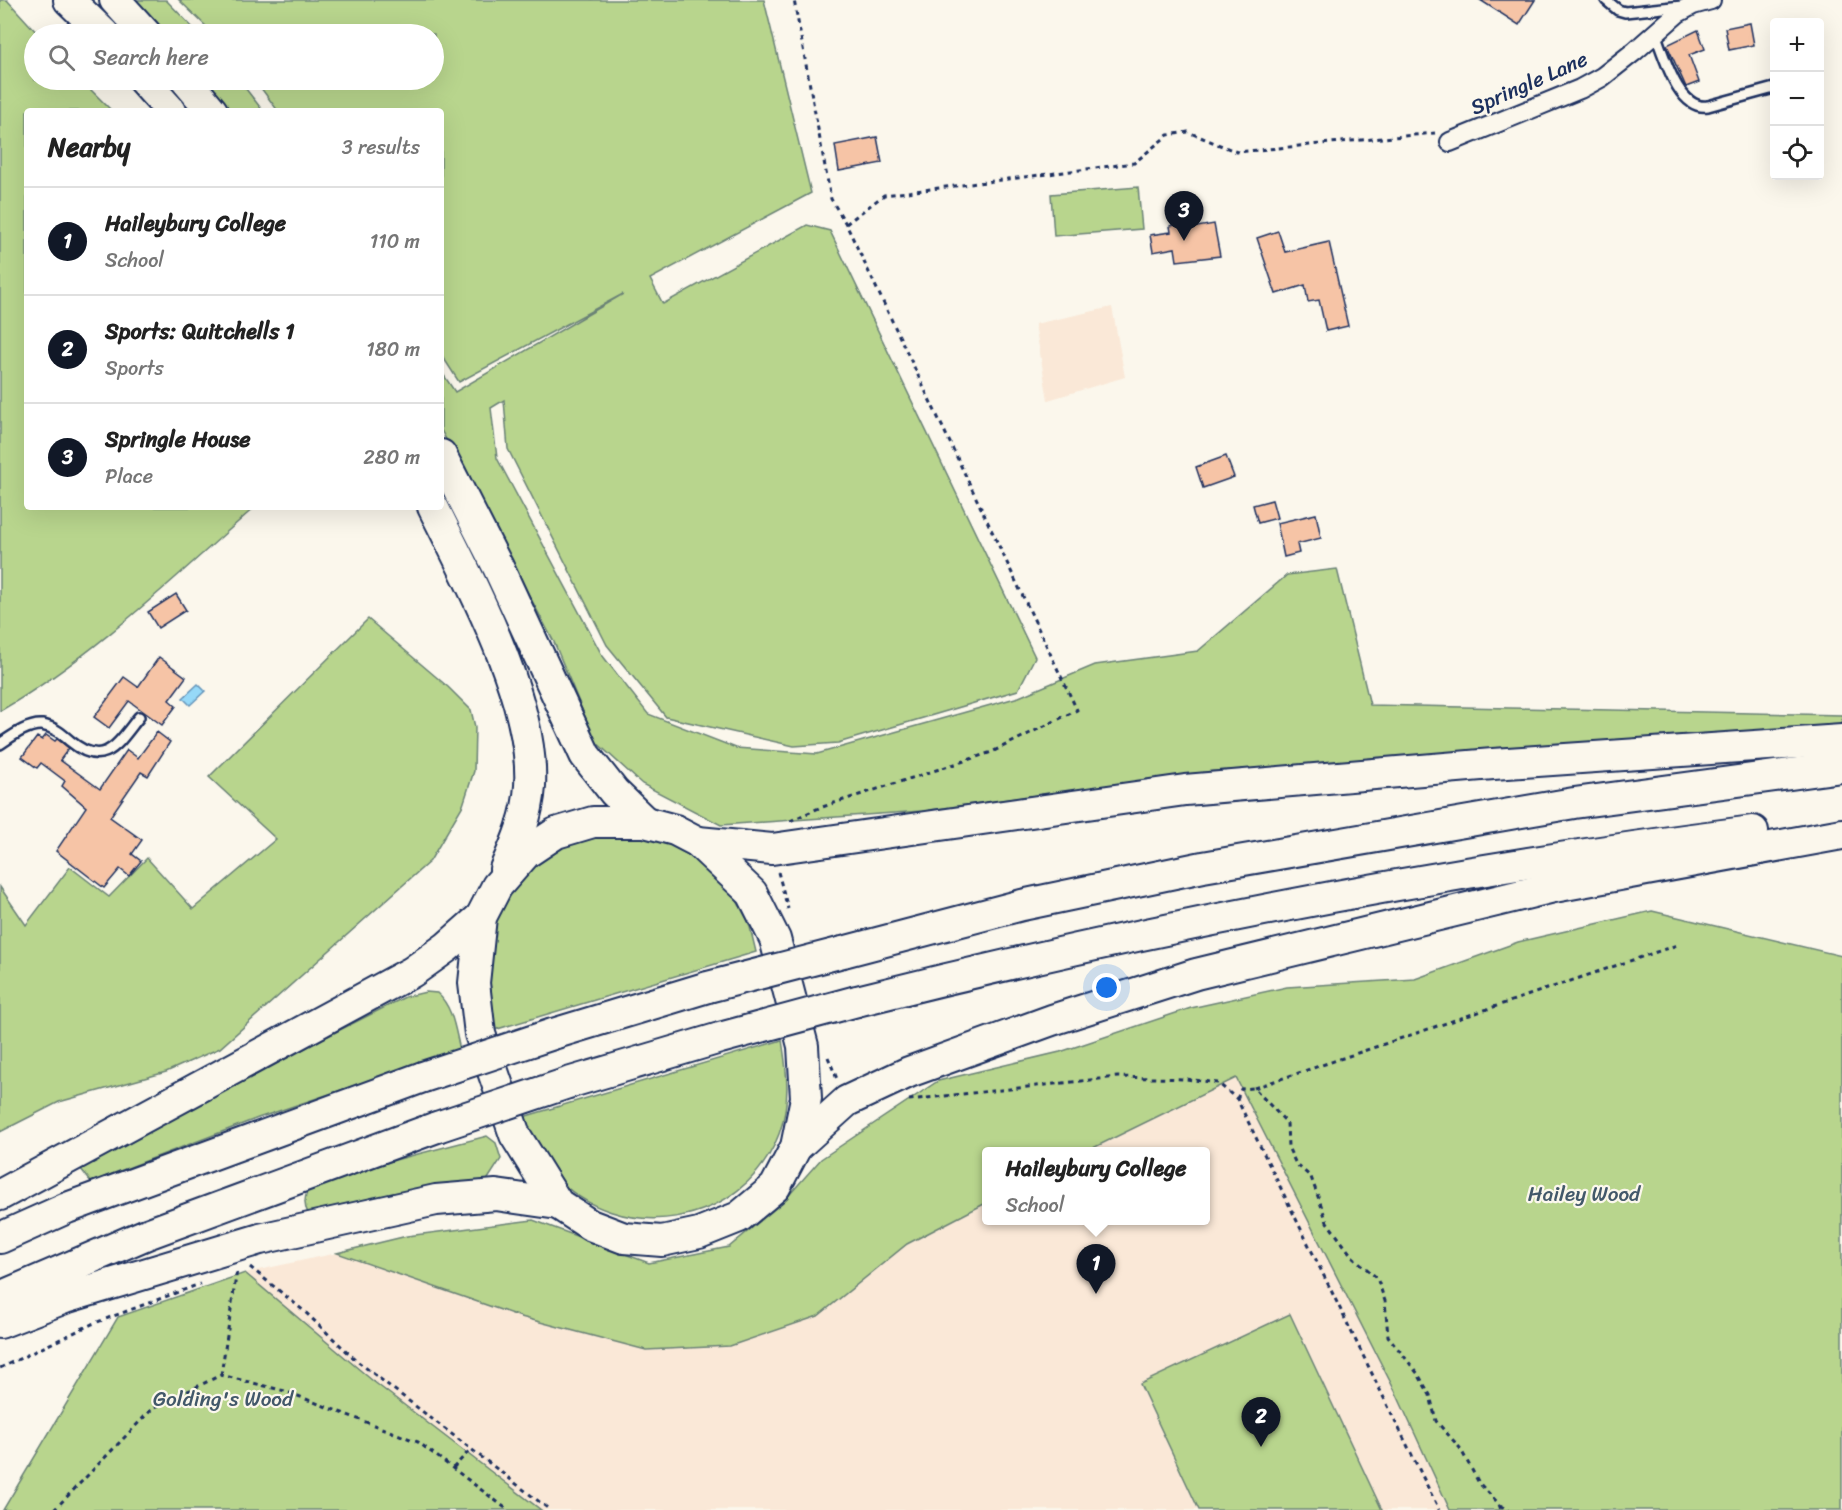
<!DOCTYPE html>
<html lang="en">
<head>
<meta charset="utf-8">
<style>
  :root { --surface:#fff; --page:#f2f2f2; --text:#222; --muted:#767676; --line:#e0e0e0; --accent:#111827 }
  body { margin:0; font-family:Sriracha,sans-serif; background:var(--page); color:var(--text) }
  .controls { position:absolute; right:18px; top:18px; display:grid; overflow:hidden; border-radius:6px; box-shadow:0 6px 24px #0002 }
  .controls button { width:54px; height:54px; display:grid; place-items:center; padding:0; border:0; border-bottom:2px solid var(--line); background:var(--surface); color:var(--text); font:30px sans-serif }
  .you { position:absolute; left:1107px; top:988px; width:21px; height:21px; margin:-15px; border:4px solid #fff; border-radius:50%; background:#1a73e8; box-shadow:0 0 0 9px #1a73e833 }
  .badge { display:grid; place-items:center; width:39px; height:39px; border-radius:50%; background:var(--accent); color:#fff; font-size:20px; font-weight:700 }
  .pin { position:absolute; translate:-50% -50px; filter:drop-shadow(0 2px 3px #0008) }
  .pin::after { content:''; position:absolute; top:32px; width:21px; height:18px; background:inherit; clip-path:polygon(0 0,100% 0,50% 100%) }
  .popup { position:absolute; left:982px; top:1147px; width:228px; height:78px; box-sizing:border-box; display:grid; place-content:center; border-radius:6px; background:var(--surface); filter:drop-shadow(0 2px 4px #0005); font-size:20px; white-space:nowrap; color:var(--muted) }
  .popup b { font-size:22px; color:var(--text) }
  .popup::after { content:''; position:absolute; left:50%; top:100%; margin-left:-12px; border:12px solid transparent; border-top-color:var(--surface) }
  .list { margin:0; padding:0; list-style:none }
  h2 { display:flex; justify-content:space-between; align-items:center; height:78px; margin:0; padding:0 24px; font-size:26px }
  h2 small { font-size:20px; font-weight:400; color:var(--muted) }
  .list li { display:grid; grid-template-columns:39px 1fr auto; gap:18px; align-items:center; box-sizing:border-box; height:108px; padding:0 24px; border-top:2px solid var(--line) }
  .list b { display:block; font-size:22px; white-space:nowrap }
  .list p { margin:0; font-size:20px; white-space:nowrap; color:var(--muted) }
  .list em { font-size:20px; font-style:normal; color:var(--muted) }
  .icon { flex:none; width:33px; height:33px; fill:none; stroke:currentColor; stroke-width:2; stroke-linecap:round; stroke-linejoin:round }
  .map { position:relative; flex:none; width:1842px; height:1510px; overflow:hidden }
  .search { position:absolute; background:var(--surface); box-shadow:0 6px 24px #0002; left:24px; top:24px; width:420px; height:66px; display:flex; align-items:center; gap:15px; box-sizing:border-box; padding:0 21px; border-radius:33px; color:var(--muted); font-size:22px }
  .panel { position:absolute; background:var(--surface); box-shadow:0 6px 24px #0002; left:24px; top:108px; width:420px; height:402px; border-radius:6px }
  .map>svg:first-child { display:block }
</style>
</head>
<body>
<div class="map">
<svg width="1842" height="1510" viewBox="0 0 1842 1510">
  <rect width="100%" height="100%" fill="#fbf7ec"/>
  <filter id="ink" filterUnits="userSpaceOnUse"><feTurbulence type="fractalNoise" baseFrequency=".0167" numOctaves="2"/><feDisplacementMap in="SourceGraphic" scale="12" xChannelSelector="R" yChannelSelector="G"/><feConvolveMatrix kernelMatrix="1 2 1 2 8 2 1 2 1" color-interpolation-filters="sRGB"/></filter>
  <g filter="url(#ink)">
    <g fill="#fae8d7">
      <path d="M1112,307l13,70 -77,23 -13,-76z"/>
      <path d="M1236,1078l161,317 53,115h-909l-168,-129 -128,-108 92,-20 184,64 125,33 84,-4 88,-30 89,-72 79,-41v17h220v-68l-119,-1z"/>
    </g>
    <g fill="#b8d58d" stroke="#6a8276" stroke-width="1.5">
      <path d="M0,0h7l31,34h-4v46h47l31,31h-85v396h228c-80,70 -163,151 -255,204z"/>
      <path d="M128,0h38l33,34h-40z"/>
      <path d="M179,0h585l47,193 -161,86 13,25 144,-79 23,6 205,426 -17,33 -180,53 -44,3 -128,-29 -59,-72 -99,-196 -4,-49 -13,8 6,50 105,197 46,59 88,34 81,6 202,-57 76,-32 103,-14 89,-76 50,-6 33,136 472,10v19l-629,37 -291,40 -201,14 -79,-41 -47,-43 -41,-99 -113,-212v-59l14,21 168,-98 -164,88 -18,-28v-243h-163l-23,-31h179v-46h-220z"/>
      <path d="M197,80h42l24,31h-39z"/>
      <path d="M1138,187l4,42 -88,7 -3,-42z"/>
      <path d="M368,619l80,68 23,23 4,17 -1,44 -11,34 -33,56 -210,187 -54,24 -107,30 -59,30v-245l26,38 44,-58 39,30 38,-39 46,51 83,-70 -67,-62z"/>
      <path d="M616,833l38,5 35,14 42,38 18,33 7,29 -262,78 -8,-27 10,-92 34,-45 31,-20 18,-7z"/>
      <path d="M1652,911l190,45v554h-392l-53,-115 -161,-317 -149,73 -101,1v51l-79,41 -89,72 -88,30 -84,4 -125,-33 -184,-64 70,-17 126,-16 116,43 80,-16 54,-45 38,-43 117,-78 122,-29 131,-44 96,-21 128,-8 103,-37z"/>
      <path d="M426,992l11,1c16,14 18,36 23,57l-202,68 -167,64 -10,-13 241,-130 83,-42z"/>
      <path d="M782,1040c5,32 9,62 -3,94 -35,94 -161,113 -226,40 -14,-16 -21,-37 -30,-57z"/>
      <path d="M487,1136l9,7 5,16 -15,23 -178,31c-4,-7 -4,-15 0,-23l87,-30z"/>
      <path d="M245,1273l128,108 168,129h-538l115,-193z"/>
      <path d="M1290,1314l92,196h-183l-59,-126z"/>
    </g>
    <path fill="#96d9f8" stroke="#6595ba" stroke-width="1.5" d="M198,684l7,7 -15,14 -7,-7z"/>
    <g fill="#f6c4a6" stroke="#1b2f5e" stroke-width="1.5">
      <path d="M1480,0h55l-16,25z"/>
      <path d="M1750,23l4,22 -25,5 -4,-22z"/>
      <path d="M1698,30l7,19 -16,6 10,27 -13,5 -19,-42z"/>
      <path d="M877,137l5,26 -43,8 -4,-26z"/>
      <path d="M1185,223l1,6 28,-5 6,32 -43,5 -2,-13 -22,4 -3,-17 21,-3 -1,-6z"/>
      <path d="M1278,231l7,21 44,-10 19,84 -22,5 -7,-31 -11,2 -3,-17 -29,9 -19,-56z"/>
      <path d="M1226,456l8,21 -31,11 -7,-21z"/>
      <path d="M1272,500l5,18 -19,5 -5,-18z"/>
      <path d="M1316,514l5,24 -24,6 2,9 -15,4 -7,-34z"/>
      <path d="M176,594l10,16 -28,18 -10,-16z"/>
      <path d="M159,657l27,20 -17,23 7,6 -14,19 -33,-24 -20,27 -15,-11 30,-40 14,10z"/>
      <path d="M157,732l13,10 -22,34 -7,-4 -31,45 32,23 -10,14 9,7 -12,15 -9,-7 -16,19 -48,-37 30,-44 -24,-21 3,-5 -24,-18 -4,5 -15,-11 15,-20 5,3 4,-5 9,6 2,-2 12,9 -9,12 40,29 27,-39 11,8z"/>
    </g>
    <g fill="none" stroke-linecap="round" stroke-linejoin="round">
      <defs>
        <g id="service">
          <path d="M1606,0l12,10 7,2 57,-6"/>
          <path d="M1655,33c9,22 23,78 53,73l66,-18"/>
          <path d="M0,744c12,-8 28,-20 42,-19 12,2 20,9 28,16 35,29 48,2 69,-24"/>
        </g>
        <path id="minor" d="M1450,142l130,-53 22,-12 33,-26 43,-38 15,-8 18,-5"/>
        <g id="trunk">
          <path d="M69,0l35,34"/>
          <path d="M115,0l31,34"/>
          <path d="M143,80l28,31"/>
          <path d="M186,80l26,31"/>
          <path d="M441,455l57,112 87,188 29,37 31,30"/>
          <path d="M433,507c38,76 102,194 97,279 -2,30 -13,56 -25,83"/>
          <path d="M593,822h52l30,8 23,12 54,51 23,46 28,107 3,52 -10,49 -21,40 -36,30 -40,16 -37,8 -38,-3 -34,-13 -32,-21 -43,-69 -35,-101 -6,-51 7,-66 16,-31 29,-33 30,-20z"/>
          <path d="M698,842l74,7 413,-59 308,-26 349,-24"/>
          <path d="M843,952l179,-47 181,-38 371,-64 268,-36"/>
          <path d="M857,1001c295,-74 593,-132 896,-170"/>
          <path d="M553,1034l155,-47"/>
          <path d="M568,1083l152,-45"/>
          <path d="M796,1147l51,-46 62,-29 143,-52 144,-46 358,-87 288,-53"/>
          <path d="M0,1195l412,-223 35,-25 34,-30"/>
          <path d="M0,1238l67,-30 356,-131"/>
          <path d="M0,1297l147,-63 290,-107"/>
          <path d="M0,1323l65,-25 195,-59 176,-39 60,-5 62,9"/>
        </g>
      </defs>
      <use href="#service" stroke="#1b2f5e" stroke-width="14"/>
      <use href="#minor" stroke="#1b2f5e" stroke-width="22"/>
      <use href="#trunk" stroke="#1b2f5e" stroke-width="34"/>
      <g stroke="#1b2f5e" stroke-width="3" stroke-dasharray="4.5 4.5" stroke-linecap="butt">
        <path d="M846,224l38,-29 250,-32 34,-28 20,-3 49,20 198,-19"/>
        <path d="M790,821l29,-13 173,-56 85,-42 -231,-486 -15,-25 -37,-199"/>
        <path d="M778,872l10,37"/>
        <path d="M828,1057l9,22"/>
        <path d="M1254,1088l423,-143"/>
        <path d="M1237,1099l4,-10 13,-1 33,35 1,24 8,17 15,13 16,45 25,34 25,22 8,23 3,35 30,38 12,21 6,26 24,27 19,35 20,21 2,6"/>
        <path d="M909,1100l209,-23 68,2 32,4 19,16 202,411"/>
        <path d="M250,1267l54,44 53,50 193,149"/>
        <path d="M0,1368l92,-44 108,-40"/>
        <path d="M221,1375l16,-105"/>
        <path d="M453,1468l17,-18"/>
        <path d="M1500,1505l8,5"/>
        <path d="M54,1510l99,-102 68,-33 64,16 133,51 90,68"/>
      </g>
      <use href="#service" stroke="#fbf7ec" stroke-width="9"/>
      <use href="#minor" stroke="#fbf7ec" stroke-width="18"/>
      <use href="#trunk" stroke="#fbf7ec" stroke-width="30"/>
      <defs>
        <g id="trunk-bridge">
          <path d="M708,987l135,-35"/>
          <path d="M720,1038l137,-37"/>
          <path d="M423,1077l130,-43"/>
          <path d="M437,1127l131,-44"/>
        </g>
      </defs>
      <use href="#trunk-bridge" stroke="#1b2f5e" stroke-width="34" stroke-linecap="butt"/>
      <use href="#trunk-bridge" stroke="#fbf7ec" stroke-width="30"/>
    </g>
  </g>
  <g text-anchor="middle" dominant-baseline="central" stroke-width="4.5" stroke-linejoin="round" paint-order="stroke">
    <g font-size="21" fill="#1b2f5e" stroke="#fbf7ec">
      <text transform="translate(1529 83) rotate(-24)">Springle Lane</text>
    </g>
    <g font-size="21" fill="#42586a" stroke="#fbf7ec">
      <text x="1584" y="1194">Hailey Wood</text>
      <text x="223" y="1399">Golding's Wood</text>
    </g>
  </g>
</svg>
<div class="controls">
<button>+</button>
<button>−</button>
<button><svg class="icon" aria-label="locate" viewBox="0 0 24 24"><circle cx="12" cy="12" r="6"/><path d="M12 2v4M12 18v4M2 12h4M18 12h4"/></svg></button>
</div>
<div class="you"></div>
<div class="pin badge" style="left:1096px;top:1294px">1</div>
<div class="popup"><b>Haileybury College</b>School</div>
<div class="pin badge" style="left:1261px;top:1447px">2</div>
<div class="pin badge" style="left:1184px;top:241px">3</div>
<div class="search"><svg class="icon" aria-label="search" viewBox="0 0 24 24"><circle cx="10" cy="10" r="6"/><path d="M15 15l6 6"/></svg>Search here</div>
<section class="panel">
<h2>Nearby<small>3 results</small></h2>
<ul class="list">
<li><span class="badge">1</span><div><b>Haileybury College</b><p>School</p></div><em>110 m</em></li>
<li><span class="badge">2</span><div><b>Sports: Quitchells 1</b><p>Sports</p></div><em>180 m</em></li>
<li><span class="badge">3</span><div><b>Springle House</b><p>Place</p></div><em>280 m</em></li>
</ul>
</section>
</div>
</body>
</html>
